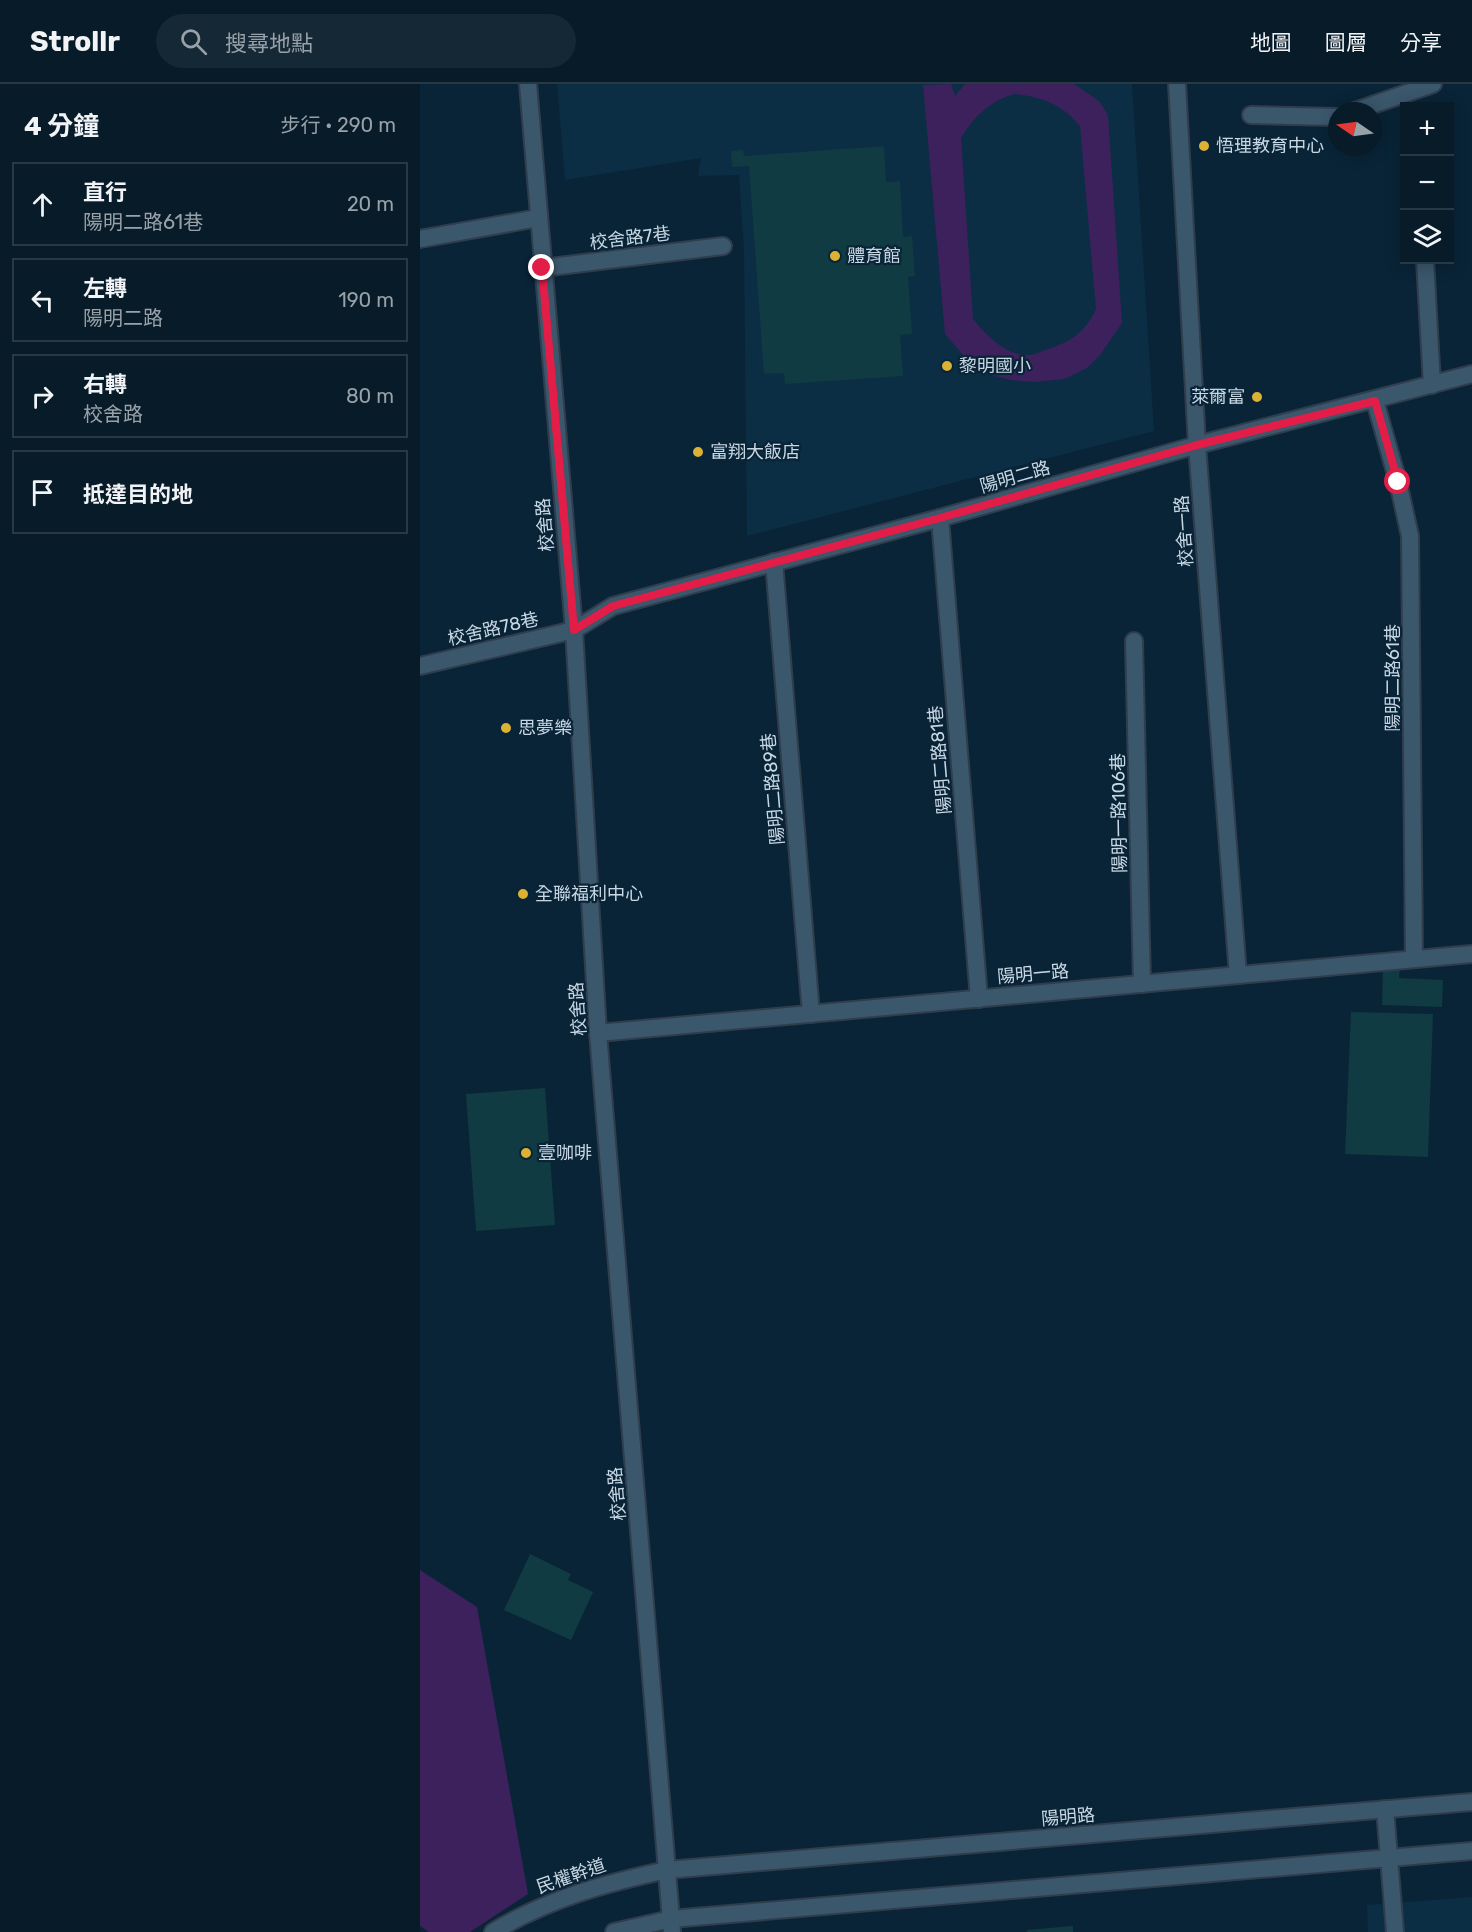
<!DOCTYPE html>
<html lang="zh-TW">
<head>
<meta charset="utf-8">
<style>
  :root { --surface:#071b29; --page:#152835; --text:#f1f3f6; --muted:#98a1a8; --line:#283946 }
  body { margin:0; font-family:Rubik,"Noto Sans TC",sans-serif; background:var(--page); color:var(--text) }
  .controls { position:absolute; right:18px; top:18px; display:grid; overflow:hidden; border-radius:0px; box-shadow:0 3px 15px #0003 }
  .controls button { width:54px; height:54px; display:grid; place-items:center; padding:0; border:0; border-bottom:2px solid var(--line); background:var(--surface); color:var(--text); font:30px sans-serif }
  .compass { position:absolute; left:908px; top:18px; width:54px; height:54px; border-radius:50%; background:var(--surface); box-shadow:0 3px 15px #0003; rotate:283deg }
  .stop { position:absolute; width:18px; height:18px; margin:-14px; border:4px solid #e11d48; border-radius:50%; background:#fff }
  .stop.end { background:#e11d48; border-color:#fff; box-shadow:0 2px 6px #0008 }
  .list { margin:0; padding:0; list-style:none }
  h2 { display:flex; justify-content:space-between; align-items:center; height:78px; margin:0; padding:0 24px; font-size:26px }
  h2 small { font-size:20px; font-weight:400; color:var(--muted) }
  .list li { display:grid; grid-template-columns:39px 1fr auto; gap:18px; align-items:center; box-sizing:border-box; height:84px; margin:0 12px 12px; padding:0 12px; border:2px solid var(--line); border-radius:0px }
  .list b { display:block; font-size:22px; white-space:nowrap }
  .list p { margin:0; font-size:20px; white-space:nowrap; color:var(--muted) }
  .list em { font-size:20px; font-style:normal; color:var(--muted) }
  .icon { flex:none; width:33px; height:33px; fill:none; stroke:currentColor; stroke-width:2; stroke-linecap:round; stroke-linejoin:round }
  .map { position:relative; flex:none; width:1052px; height:1848px; overflow:hidden }
  header { display:flex; align-items:center; gap:36px; box-sizing:border-box; height:84px; padding:0 30px; background:var(--surface); border-bottom:2px solid var(--line) }
  header strong { font-size:28px }
  nav { display:flex; gap:33px; margin-inline-start:auto; font-size:21px }
  .search { width:420px; height:54px; background:var(--page); display:flex; align-items:center; gap:15px; box-sizing:border-box; padding:0 21px; border-radius:33px; color:var(--muted); font-size:22px }
  main { display:flex }
  aside { flex:1; background:var(--surface) }
  .map>svg:first-child { display:block }
</style>
</head>
<body>
<header>
<strong>Strollr</strong>
<div class="search"><svg class="icon" aria-label="search" viewBox="0 0 24 24"><circle cx="10" cy="10" r="6"/><path d="M15 15l6 6"/></svg>搜尋地點</div>
<nav><a>地圖</a><a>圖層</a><a>分享</a></nav>
</header>
<main>
<aside>
<h2>4 分鐘<small>步行 · 290 m</small></h2>
<ul class="list">
<li><svg class="icon" aria-label="ahead" viewBox="0 0 24 24"><path d="M12 20V5M6 11l6-6 6 6"/></svg><div><b>直行</b><p>陽明二路61巷</p></div><em>20 m</em></li>
<li><svg class="icon" aria-label="left" viewBox="0 0 24 24"><path d="M17 20v-9H6M10 6l-5 5 5 5"/></svg><div><b>左轉</b><p>陽明二路</p></div><em>190 m</em></li>
<li><svg class="icon" aria-label="right" viewBox="0 0 24 24"><path d="M7 20v-9h11M14 6l5 5-5 5"/></svg><div><b>右轉</b><p>校舍路</p></div><em>80 m</em></li>
<li><svg class="icon" aria-label="arrive" viewBox="0 0 24 24"><path d="M6 21V4h12l-3 4 3 4H6"/></svg><div><b>抵達目的地</b></div></li>
</ul>
</aside>
<div class="map">
<svg width="1052" height="1848" viewBox="0 0 1052 1848">
  <rect width="100%" height="100%" fill="#092437"/>
  <g fill="#0b2e45">
    <path d="M137,0h575l22,347 -407,105 -3,-286 -5,-75 -41,1 3,-18 -136,22z"/>
    <path d="M1052,1813v35h-104l-1,-27z"/>
  </g>
  <g fill="#3d215d" fill-rule="evenodd">
    <path d="M531,0l4,12 10,-12h109l25,17 9,14 14,208 -22,32 -13,13 -23,11 -29,3 -24,-2 -24,-6 -24,-19 -18,-21 -22,-249zM594,10c27,2 49,11 66,32l16,183c-10,22 -25,33 -48,40 -4,1 -9,4 -13,5 -25,6 -48,-18 -62,-35l-12,-181c13,-22 29,-37 53,-44z"/>
    <path d="M0,1486l57,37 51,287 -58,38h-41l-9,-6z"/>
  </g>
  <g fill="#103b42">
    <path d="M464,62l2,36 14,-1 3,56 9,-1 3,40 -7,1 4,57 -12,1 3,41 -118,8 -1,-11 -20,1 -15,-208 -17,1 -1,-16 12,-1 1,6z"/>
    <path d="M963,883h17l-1,11 44,2 -1,27 -60,-2z"/>
    <path d="M931,928l82,2 -5,143 -83,-3z"/>
    <path d="M125,1004l10,137 -79,6 -10,-137z"/>
    <path d="M110,1470l41,20 -3,6 25,12 -22,48 -67,-30z"/>
    <path d="M653,1842v6h-46v-2z"/>
  </g>
  <g fill="none" stroke-linecap="round" stroke-linejoin="round">
    <defs>
      <g id="service">
        <path d="M935,27l78,-27"/>
        <path d="M831,31l86,2"/>
        <path d="M0,155l118,-21"/>
        <path d="M122,184l181,-22"/>
        <path d="M955,317l23,81 12,54 4,423"/>
        <path d="M520,434l39,481"/>
        <path d="M354,478l37,452"/>
        <path d="M714,557l8,343"/>
        <path d="M0,582l154,-36"/>
        <path d="M965,1725l10,123"/>
      </g>
      <g id="minor">
        <path d="M757,0l20,361 41,530"/>
        <path d="M1005,176l7,125"/>
        <path d="M154,546l39,-24 327,-88 257,-73 275,-71"/>
        <path d="M178,949l874,-79"/>
        <path d="M73,1848c54,-33 113,-49 174,-62l805,-68"/>
        <path d="M194,1848l57,-13 801,-68"/>
      </g>
      <path id="tertiary" d="M108,0l46,546 24,403 74,899"/>
    </defs>
    <use href="#service" stroke="#303d4d" stroke-width="20"/>
    <use href="#minor" stroke="#303d4d" stroke-width="20"/>
    <use href="#tertiary" stroke="#303d4d" stroke-width="20"/>
    <use href="#service" stroke="#3b576c" stroke-width="16"/>
    <use href="#minor" stroke="#3b576c" stroke-width="16"/>
    <use href="#tertiary" stroke="#3b576c" stroke-width="16"/>
  </g>
  <g fill="none" stroke-linecap="round" stroke-linejoin="round">
    <path stroke="#e11d48" stroke-width="8" d="M122,184l32,362 39,-24 327,-88 257,-73 178,-44 23,81"/>
  </g>
  <g fill="#dbb233" stroke="#092437" stroke-width="2">
    <circle cx="784" cy="62" r="6"/>
    <circle cx="415" cy="172" r="6"/>
    <circle cx="527" cy="282" r="6"/>
    <circle cx="837" cy="313" r="6"/>
    <circle cx="278" cy="368" r="6"/>
    <circle cx="86" cy="644" r="6"/>
    <circle cx="103" cy="810" r="6"/>
    <circle cx="106" cy="1069" r="6"/>
  </g>
  <g text-anchor="middle" dominant-baseline="central" stroke-width="4.5" stroke-linejoin="round" paint-order="stroke">
    <g font-size="18" fill="#c8d7e4" stroke="#092437" text-anchor="start">
      <text x="796" y="62">悟理教育中心</text>
      <text x="427" y="172">體育館</text>
      <text x="539" y="282">黎明國小</text>
      <text x="825" y="313" text-anchor="end">萊爾富</text>
      <text x="290" y="368">富翔大飯店</text>
      <text x="98" y="644">思夢樂</text>
      <text x="115" y="810">全聯福利中心</text>
      <text x="118" y="1069">壹咖啡</text>
    </g>
    <g font-size="18" fill="#c8d7e4" stroke="#092437">
      <text transform="translate(210 154) rotate(-7)">校舍路7巷</text>
      <text transform="translate(595 393) rotate(-16)">陽明二路</text>
      <text transform="translate(125 441) rotate(-95)">校舍路</text>
      <text transform="translate(764 447) rotate(-94)">校舍一路</text>
      <text transform="translate(73 545) rotate(-13)">校舍路78巷</text>
      <text transform="translate(973 594) rotate(-90)">陽明二路61巷</text>
      <text transform="translate(520 676) rotate(-95)">陽明二路81巷</text>
      <text transform="translate(353 705) rotate(-95)">陽明二路89巷</text>
      <text transform="translate(699 729) rotate(-91)">陽明一路106巷</text>
      <text transform="translate(613 890) rotate(-5)">陽明一路</text>
      <text transform="translate(158 925) rotate(-94)">校舍路</text>
      <text transform="translate(197 1410) rotate(-95)">校舍路</text>
      <text transform="translate(648 1733) rotate(-5)">陽明路</text>
      <text transform="translate(151 1792) rotate(-19)">民權幹道</text>
    </g>
  </g>
</svg>
<div class="controls">
<button>+</button>
<button>−</button>
<button><svg class="icon" aria-label="layers" viewBox="0 0 24 24"><path d="M12 4l9 5-9 5-9-5zM3 14l9 5 9-5"/></svg></button>
</div>
<svg class="compass" viewBox="-18 -18 36 36"><path d="M0-13l5 13h-10z" fill="#e53935"/><path d="M0 13l5-13h-10z" fill="#98a1a8"/></svg>
<div class="stop" style="left:978px;top:398px"></div>
<div class="stop end" style="left:122px;top:184px"></div>
</div>
</main>
</body>
</html>
